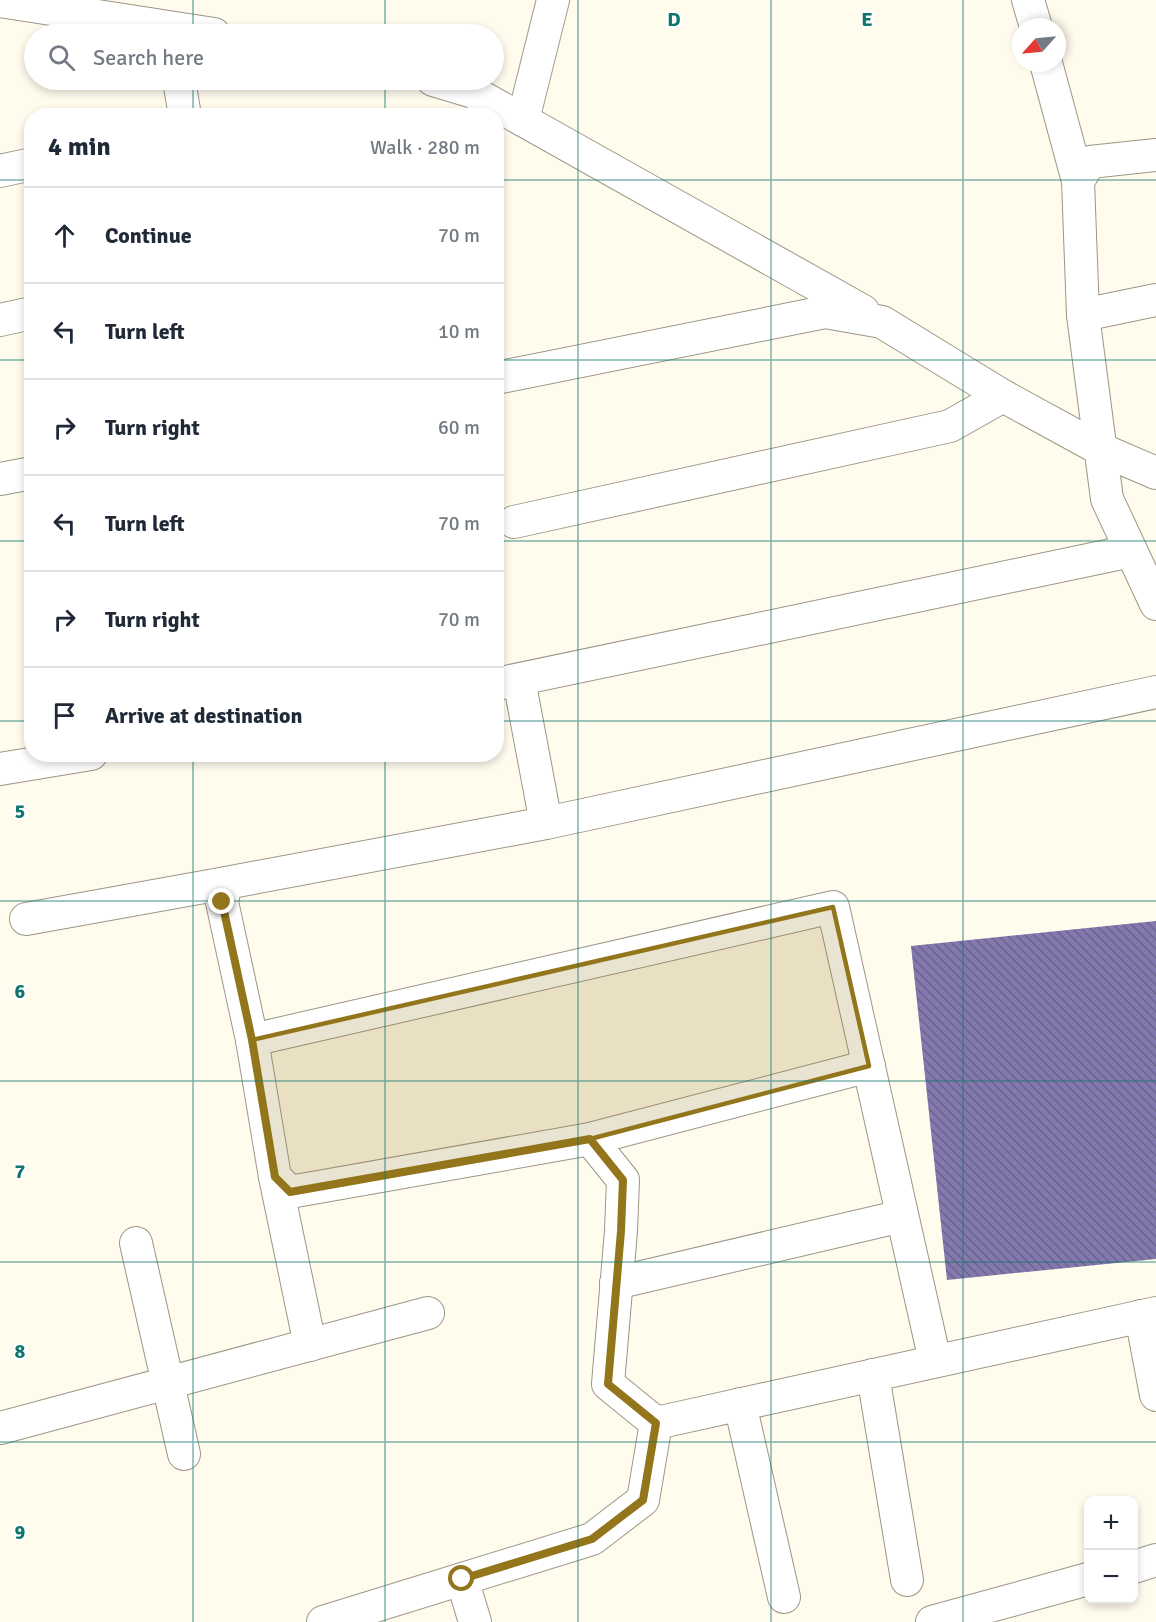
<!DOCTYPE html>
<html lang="en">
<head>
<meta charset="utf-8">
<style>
  :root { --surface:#fff; --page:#f6f6f7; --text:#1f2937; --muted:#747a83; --line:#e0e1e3 }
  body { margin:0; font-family:Signika,sans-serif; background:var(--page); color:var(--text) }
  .controls { position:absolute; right:18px; bottom:18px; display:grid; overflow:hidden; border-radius:12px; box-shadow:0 3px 9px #0003 }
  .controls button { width:54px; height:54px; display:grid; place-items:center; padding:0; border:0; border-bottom:2px solid var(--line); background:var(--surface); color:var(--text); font:30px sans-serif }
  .compass { position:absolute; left:1012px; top:18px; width:54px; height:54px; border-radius:50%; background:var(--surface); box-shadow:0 3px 9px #0003; rotate:243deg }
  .stop { position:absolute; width:18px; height:18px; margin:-14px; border:4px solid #93751b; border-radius:50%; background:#fff }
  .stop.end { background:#93751b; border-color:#fff; box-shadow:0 2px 6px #0008 }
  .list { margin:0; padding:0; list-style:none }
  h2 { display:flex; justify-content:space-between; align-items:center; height:78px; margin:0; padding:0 24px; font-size:26px }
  h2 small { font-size:20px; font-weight:400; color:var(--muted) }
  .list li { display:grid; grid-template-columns:39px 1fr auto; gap:18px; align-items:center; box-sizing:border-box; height:96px; padding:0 24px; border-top:2px solid var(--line) }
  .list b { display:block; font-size:22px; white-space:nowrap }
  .list em { font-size:20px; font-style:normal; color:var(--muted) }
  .icon { flex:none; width:33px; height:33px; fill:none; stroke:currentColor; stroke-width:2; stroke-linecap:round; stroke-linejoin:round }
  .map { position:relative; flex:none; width:1156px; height:1622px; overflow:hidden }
  .search { position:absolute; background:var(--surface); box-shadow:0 3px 9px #0003; left:24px; top:24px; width:480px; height:66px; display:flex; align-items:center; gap:15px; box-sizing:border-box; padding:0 21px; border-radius:33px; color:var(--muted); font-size:22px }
  .panel { position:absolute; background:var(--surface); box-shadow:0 3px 9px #0003; left:24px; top:108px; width:480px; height:654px; border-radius:24px }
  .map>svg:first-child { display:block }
</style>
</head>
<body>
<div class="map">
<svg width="1156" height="1622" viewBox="0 0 1156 1622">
  <defs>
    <pattern id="building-back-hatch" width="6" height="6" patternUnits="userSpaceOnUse" patternTransform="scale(1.5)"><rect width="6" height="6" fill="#8379ae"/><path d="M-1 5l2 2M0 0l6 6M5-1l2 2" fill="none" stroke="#6b638d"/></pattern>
  </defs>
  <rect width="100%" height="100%" fill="#fffbed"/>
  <path fill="url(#building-back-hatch)" d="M1156,921v338l-209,21 -36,-334z"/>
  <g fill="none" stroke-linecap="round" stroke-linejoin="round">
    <defs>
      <g id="minor">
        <path d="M1028,0l8,27"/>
        <path d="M0,1l214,33"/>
        <path d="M1046,63l32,118"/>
        <path d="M179,80l6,36"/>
        <path d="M433,80l40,12 390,219"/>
        <path d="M523,120l30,-120"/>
        <path d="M1156,155l-66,7 -12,19 5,134 24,184 49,105"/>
        <path d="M0,171l32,-7"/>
        <path d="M1083,315l73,-15"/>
        <path d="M0,320l32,-7"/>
        <path d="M496,378l329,-66 57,10 121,74 97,53 56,24"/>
        <path d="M0,479l32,-6"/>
        <path d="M514,522l436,-96 53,-30"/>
        <path d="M519,680l27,143 610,-131"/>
        <path d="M496,684l635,-133"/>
        <path d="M0,769l91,-15"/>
        <path d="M546,823l-320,60 -4,19 30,138 23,137 15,15 300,-53 33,41 -2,51 -13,153 48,39 500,-110"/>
        <path d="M26,919l200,-36"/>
        <path d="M252,1040l581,-133 102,454"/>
        <path d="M590,1139l279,-73"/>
        <path d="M275,1177l35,168"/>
        <path d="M136,1243l48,211"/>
        <path d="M616,1283l286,-67"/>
        <path d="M1141,1316l15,79"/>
        <path d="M873,1375l34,205"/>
        <path d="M740,1404l44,193"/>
        <path d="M0,1428l428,-115"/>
        <path d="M1134,1567l22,-7"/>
        <path d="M462,1579l13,43"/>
        <path d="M323,1622l269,-83 51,-39 13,-77"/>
        <path d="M932,1622l156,-43"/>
      </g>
    </defs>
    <use href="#minor" stroke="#9b9686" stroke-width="34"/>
    <use href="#minor" stroke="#fff" stroke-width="32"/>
  </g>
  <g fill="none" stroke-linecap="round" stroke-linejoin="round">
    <path stroke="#93751b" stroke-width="8" d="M222,902l30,138 23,137 15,15 300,-53 33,41 -2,51 -13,153 48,39 -13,77 -51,39 -130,40"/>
  </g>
  <path fill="#93751b" fill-opacity="0.2" stroke="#93751b" stroke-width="4.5" stroke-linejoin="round" d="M833,907l36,159 -279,73 -300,53 -15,-15 -23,-137z"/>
  <path fill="none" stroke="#0f766e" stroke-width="1.5" stroke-opacity="0.55" d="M193,0v34M385,0v34M578,0v1622M771,0v1622M963,0v1622M193,80v36M385,80v36M0,180h32M496,180h660M0,360h32M496,360h660M0,541h32M496,541h660M0,721h32M496,721h660M193,754v868M385,754v868M0,901h1156M0,1081h1156M0,1262h1156M0,1442h1156"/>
  <g font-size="20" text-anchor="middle" font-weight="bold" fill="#0f766e" stroke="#fff" stroke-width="4.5" stroke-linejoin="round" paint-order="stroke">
    <text x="674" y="26">D</text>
    <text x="867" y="26">E</text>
    <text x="20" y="818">5</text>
    <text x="20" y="998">6</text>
    <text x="20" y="1178">7</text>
    <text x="20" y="1358">8</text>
    <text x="20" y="1539">9</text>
  </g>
</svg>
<div class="controls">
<button>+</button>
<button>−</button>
</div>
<svg class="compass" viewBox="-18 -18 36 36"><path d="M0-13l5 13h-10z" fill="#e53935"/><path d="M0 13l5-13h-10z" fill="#747a83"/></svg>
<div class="stop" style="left:462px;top:1579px"></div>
<div class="stop end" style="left:222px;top:902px"></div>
<div class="search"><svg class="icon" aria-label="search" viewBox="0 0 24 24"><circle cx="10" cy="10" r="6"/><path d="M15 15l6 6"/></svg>Search here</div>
<section class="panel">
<h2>4 min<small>Walk · 280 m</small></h2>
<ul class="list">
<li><svg class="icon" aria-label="ahead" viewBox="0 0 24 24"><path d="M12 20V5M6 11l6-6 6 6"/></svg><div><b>Continue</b></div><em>70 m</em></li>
<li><svg class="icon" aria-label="left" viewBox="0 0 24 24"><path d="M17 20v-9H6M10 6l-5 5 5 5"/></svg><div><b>Turn left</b></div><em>10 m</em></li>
<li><svg class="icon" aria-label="right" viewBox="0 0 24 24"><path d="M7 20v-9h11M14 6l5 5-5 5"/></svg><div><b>Turn right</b></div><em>60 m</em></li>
<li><svg class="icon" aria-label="left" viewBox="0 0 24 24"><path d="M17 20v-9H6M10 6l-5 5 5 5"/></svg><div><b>Turn left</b></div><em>70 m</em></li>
<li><svg class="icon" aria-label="right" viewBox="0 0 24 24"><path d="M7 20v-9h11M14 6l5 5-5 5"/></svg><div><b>Turn right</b></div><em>70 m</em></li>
<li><svg class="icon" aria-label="arrive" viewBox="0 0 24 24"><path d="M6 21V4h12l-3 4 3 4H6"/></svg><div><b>Arrive at destination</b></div></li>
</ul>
</section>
</div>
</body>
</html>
